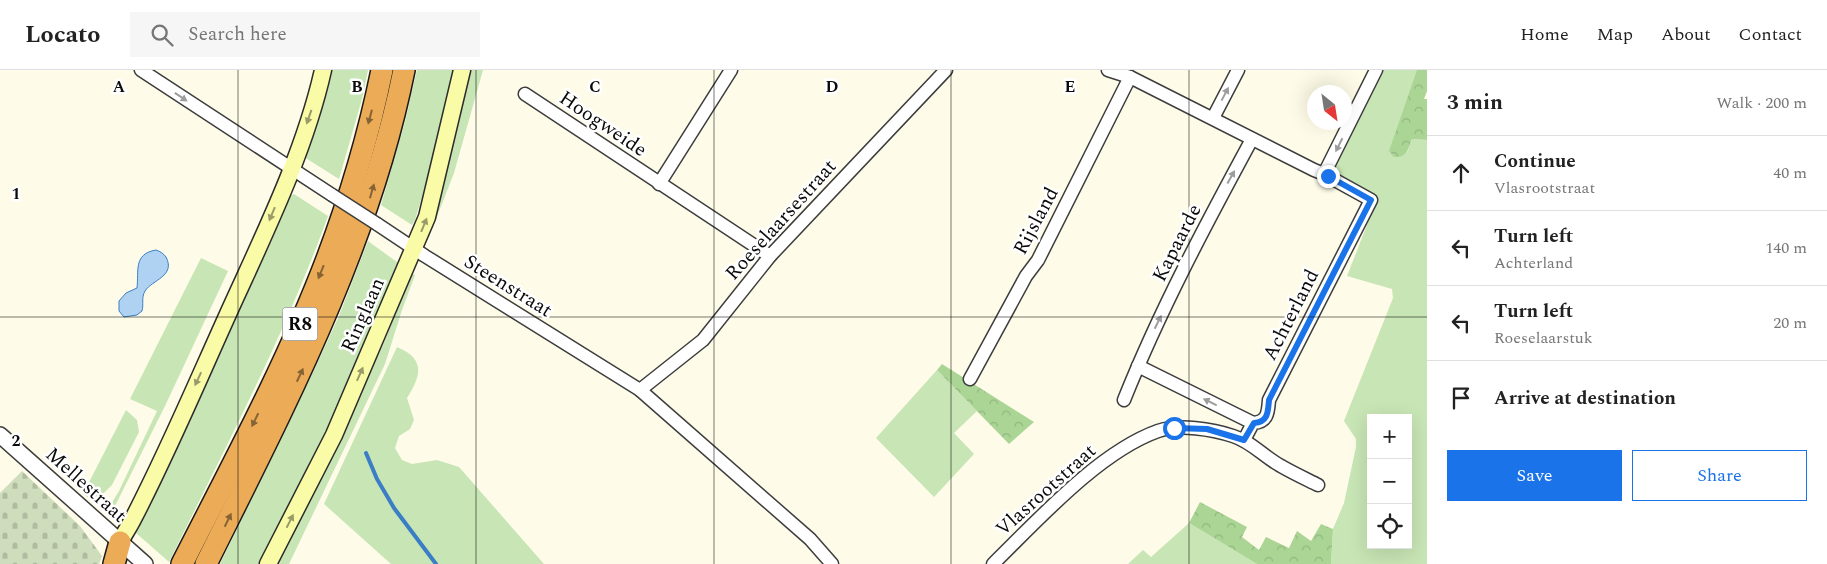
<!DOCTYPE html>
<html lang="en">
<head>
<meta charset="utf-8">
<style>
  :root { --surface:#fff; --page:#f6f6f6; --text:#222; --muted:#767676; --line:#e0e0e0; --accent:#1a73e8 }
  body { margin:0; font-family:Spectral,serif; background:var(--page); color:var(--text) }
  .controls { position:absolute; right:15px; bottom:15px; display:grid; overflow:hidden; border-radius:0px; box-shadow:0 5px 20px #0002 }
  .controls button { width:45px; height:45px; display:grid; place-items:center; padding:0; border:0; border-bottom:1px solid var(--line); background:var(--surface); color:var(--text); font:25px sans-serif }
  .compass { position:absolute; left:1307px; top:15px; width:45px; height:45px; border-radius:50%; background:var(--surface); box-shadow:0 5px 20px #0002; rotate:150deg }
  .stop { position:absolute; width:15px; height:15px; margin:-11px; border:4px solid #1a73e8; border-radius:50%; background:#fff }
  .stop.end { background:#1a73e8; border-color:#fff; box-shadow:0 1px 5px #0008 }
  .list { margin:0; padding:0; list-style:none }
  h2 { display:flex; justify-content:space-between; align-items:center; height:65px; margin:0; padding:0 20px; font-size:21px }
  h2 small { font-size:16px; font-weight:400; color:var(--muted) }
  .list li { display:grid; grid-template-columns:32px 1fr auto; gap:15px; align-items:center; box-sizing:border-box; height:75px; padding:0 20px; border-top:1px solid var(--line) }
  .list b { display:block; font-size:19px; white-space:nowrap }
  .list p { margin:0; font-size:16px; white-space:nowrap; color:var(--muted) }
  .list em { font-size:16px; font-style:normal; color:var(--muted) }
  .actions { display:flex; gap:10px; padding:15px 20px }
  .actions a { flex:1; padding:11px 0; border:1px solid var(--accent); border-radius:0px; text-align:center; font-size:18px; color:var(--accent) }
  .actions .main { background:var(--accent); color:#fff }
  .icon { flex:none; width:28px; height:28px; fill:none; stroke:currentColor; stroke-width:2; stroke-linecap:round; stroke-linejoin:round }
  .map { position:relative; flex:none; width:1427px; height:494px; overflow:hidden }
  header { display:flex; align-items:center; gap:30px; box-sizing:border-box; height:70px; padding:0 25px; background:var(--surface); border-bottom:1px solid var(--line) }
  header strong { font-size:24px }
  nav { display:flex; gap:28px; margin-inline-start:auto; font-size:18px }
  .search { width:350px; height:45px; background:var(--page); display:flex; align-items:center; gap:12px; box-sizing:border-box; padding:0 18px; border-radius:0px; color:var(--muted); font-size:19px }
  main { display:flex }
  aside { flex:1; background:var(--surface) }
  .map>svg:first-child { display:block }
</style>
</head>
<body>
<header>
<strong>Locato</strong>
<div class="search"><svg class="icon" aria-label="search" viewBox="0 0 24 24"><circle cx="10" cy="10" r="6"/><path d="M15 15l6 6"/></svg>Search here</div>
<nav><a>Home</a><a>Map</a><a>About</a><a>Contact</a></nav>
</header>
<main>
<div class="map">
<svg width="1427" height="494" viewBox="0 0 1427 494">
  <defs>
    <pattern id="forest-crowns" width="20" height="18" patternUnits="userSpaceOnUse" patternTransform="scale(1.25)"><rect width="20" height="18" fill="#aad595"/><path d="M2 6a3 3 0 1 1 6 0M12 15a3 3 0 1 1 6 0" fill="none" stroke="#91b67f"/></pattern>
    <pattern id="cemetery-stones" width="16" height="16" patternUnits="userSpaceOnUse" patternTransform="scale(1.25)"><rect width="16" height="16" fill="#ceddbc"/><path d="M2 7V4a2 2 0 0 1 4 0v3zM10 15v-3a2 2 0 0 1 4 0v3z" fill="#b0bca0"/></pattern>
  </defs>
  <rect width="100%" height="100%" fill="#fefce8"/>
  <g fill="#c8e5b5" fill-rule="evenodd">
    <path d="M331,0h37l-6,29 -23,80 -35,-22z"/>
    <path d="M417,0h38l-15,66 -25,84 -3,5 -31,-20 24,-83z"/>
    <path d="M471,0h12l-29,103 -25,64 -3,-2 30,-100z"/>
    <path d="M1383,0h39l-15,83 5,-14 15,1v424h-96l2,-35 11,-26 12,-56v-8l-12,-18 49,-123 -1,-9 -45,-13 31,-79 -41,-21 -3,-10zM1371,348h37v127h-37z"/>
    <path d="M294,124l34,22c-43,119 -103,232 -159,346l-33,-29 145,-319 9,-18z"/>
    <path d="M368,171l33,24 -53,124 -87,175h-41l95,-196 24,-52z"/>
    <path d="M201,188l27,13 -63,135 -54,108 -3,-1v-4l11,-18 38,-80 -27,-12z"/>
    <path d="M412,204l3,1 -13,35 -17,54 -96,200h-13l107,-219z"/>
    <path d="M397,277c29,12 24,29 10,51l7,22 -4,9 -11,7 -4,12 7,12 10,4 25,-4 22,7 85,97h-153l-67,-60z"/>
    <path d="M937,300l40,41 -23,22 20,21 -40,43 -58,-59z"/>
    <path d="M126,340l11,10 2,12 -27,53 -17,17 -12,-8z"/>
    <path d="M1189,453l68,41h-129l15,-14 8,7z"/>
  </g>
  <g fill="url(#forest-crowns)">
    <path d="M1417,0h10v21l-3,8h3v41l-15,-1c-4,10 -5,19 -18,18l-5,-6z"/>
    <path d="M942,294l92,58 -25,22 -72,-74z"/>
    <path d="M1200,432l47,25 -5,10 17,13 7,-13 23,11 8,-17 14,10 10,-17 12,5 -2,35h-74l-68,-41z"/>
  </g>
  <path fill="url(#cemetery-stones)" d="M22,401l58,55 22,30 -3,8h-99v-71z"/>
  <path fill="#b0d2f2" stroke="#3b7ec5" d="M156,180c5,2 7,3 10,7 10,19 -14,23 -21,34 -4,7 -1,13 -3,20l-5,4 -13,2 -5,-6v-10l7,-8 11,-5c2,-17 -4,-34 19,-38z"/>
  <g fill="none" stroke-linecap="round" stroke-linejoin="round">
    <path stroke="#3b7ec5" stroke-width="4" d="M366,383l11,26 17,29 42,56"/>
    <defs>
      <g id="minor">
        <path d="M141,0l191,125"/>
        <path d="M1108,0l22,7 184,93 10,4 47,26 -102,200c-1,12 -1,22 -16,23l-9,17"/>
        <path d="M525,24l245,162"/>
        <path d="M1213,48l25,-48"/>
        <path d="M1324,104l52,-104"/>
        <path d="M659,114l72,-114"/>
        <path d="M377,154l48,32 215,134 170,149 22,25"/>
        <path d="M1138,296l115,57"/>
        <path d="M970,309l56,-103 12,-16 92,-183"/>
        <path d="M640,320l63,-50 67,-84 176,-186"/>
        <path d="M1124,330c36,-90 82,-176 128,-261"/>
        <path d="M993,494c45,-44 106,-112 165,-133 21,-7 54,-2 75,5 19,6 31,21 48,30 12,7 25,13 37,19"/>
      </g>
      <path id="tertiary" d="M0,365l145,129"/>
      <g id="secondary">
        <path d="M120,472c4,-8 9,-15 13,-23 38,-73 70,-151 105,-227 32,-70 68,-146 85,-222"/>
        <path d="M268,494l66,-129 93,-218 35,-147"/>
      </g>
      <g id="motorway">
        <path d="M114,494l6,-22"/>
        <path d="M182,494c51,-100 105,-200 145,-305 23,-61 42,-125 55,-189"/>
        <path d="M206,494c80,-161 162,-316 198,-494"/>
      </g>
    </defs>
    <use href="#minor" stroke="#3d3d3d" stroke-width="15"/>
    <use href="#tertiary" stroke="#3d3d3d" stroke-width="18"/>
    <use href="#secondary" stroke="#2c2c2c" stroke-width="19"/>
    <use href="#motorway" stroke="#1b1b1b" stroke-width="24"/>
    <use href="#minor" stroke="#fff" stroke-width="12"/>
    <use href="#tertiary" stroke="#fff" stroke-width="15"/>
    <use href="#secondary" stroke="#fafba6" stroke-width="16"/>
    <use href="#motorway" stroke="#ecac57" stroke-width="21"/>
    <defs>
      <path id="minor-bridge" d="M332,125l45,29"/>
    </defs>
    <use href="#minor-bridge" stroke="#3d3d3d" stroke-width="15" stroke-linecap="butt"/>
    <use href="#minor-bridge" stroke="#fff" stroke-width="12"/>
  </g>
  <defs><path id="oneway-solid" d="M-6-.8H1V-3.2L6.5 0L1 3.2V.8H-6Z" transform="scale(1.25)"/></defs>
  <g fill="#9d9d9d">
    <use href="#oneway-solid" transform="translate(1225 24) rotate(-62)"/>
    <use href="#oneway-solid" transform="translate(181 27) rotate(34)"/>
    <use href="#oneway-solid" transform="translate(1339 75) rotate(117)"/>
    <use href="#oneway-solid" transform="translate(1231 107) rotate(-61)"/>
    <use href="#oneway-solid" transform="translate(1158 252) rotate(-64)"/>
    <use href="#oneway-solid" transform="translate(1210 332) rotate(-154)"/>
  </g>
  <g fill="#9a9b68">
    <use href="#oneway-solid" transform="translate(309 47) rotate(109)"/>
    <use href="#oneway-solid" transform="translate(272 144) rotate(113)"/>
    <use href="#oneway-solid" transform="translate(424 155) rotate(-68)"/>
    <use href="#oneway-solid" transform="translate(360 304) rotate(-66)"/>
    <use href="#oneway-solid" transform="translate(198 309) rotate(115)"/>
    <use href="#oneway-solid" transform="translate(290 451) rotate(-63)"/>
  </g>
  <g fill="#866334">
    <use href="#oneway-solid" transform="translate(370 47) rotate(105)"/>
    <use href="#oneway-solid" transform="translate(372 121) rotate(-74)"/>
    <use href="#oneway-solid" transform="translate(321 202) rotate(112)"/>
    <use href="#oneway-solid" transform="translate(300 305) rotate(-65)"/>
    <use href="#oneway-solid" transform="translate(255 350) rotate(116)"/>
    <use href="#oneway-solid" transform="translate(228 450) rotate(-64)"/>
  </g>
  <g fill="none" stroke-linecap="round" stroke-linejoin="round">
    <path stroke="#1a73e8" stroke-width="6" d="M1174,358l33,1 37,11 10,-17c14,-1 14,-11 15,-23l102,-200 -43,-24"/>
  </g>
  <path fill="none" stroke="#0a0a0a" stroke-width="1" stroke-opacity="0.55" d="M238,0v494M476,0v494M714,0v494M951,0v494M1189,0v494M0,247h1427"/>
  <g text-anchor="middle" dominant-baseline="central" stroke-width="5" stroke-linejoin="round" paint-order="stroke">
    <rect fill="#fff" stroke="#545454" stroke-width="1" x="282.5" y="237.5" width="35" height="33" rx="4"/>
    <g font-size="19" font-weight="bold" fill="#0a0a0a">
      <text x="300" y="254">R8</text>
    </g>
    <g font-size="20" fill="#0a0a0a" stroke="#fff">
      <text transform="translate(603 54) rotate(34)">Hoogweide</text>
      <text transform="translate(781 150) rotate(-48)">Roeselaarsestraat</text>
      <text transform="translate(1036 151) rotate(-62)">Rijsland</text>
      <text transform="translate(1177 173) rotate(-63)">Kapaarde</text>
      <text transform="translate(508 216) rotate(32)">Steenstraat</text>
      <text transform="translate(363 245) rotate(-66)">Ringlaan</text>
      <text transform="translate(1291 245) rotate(-63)">Achterland</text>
      <text transform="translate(86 415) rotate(42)">Mellestraat</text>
      <text transform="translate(1046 420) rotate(-42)">Vlasrootstraat</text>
    </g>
  </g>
  <g font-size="16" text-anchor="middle" font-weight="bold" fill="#0a0a0a" stroke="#fff" stroke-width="5" stroke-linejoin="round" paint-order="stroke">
    <text x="119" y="22">A</text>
    <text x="357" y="22">B</text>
    <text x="595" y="22">C</text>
    <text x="832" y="22">D</text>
    <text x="1070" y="22">E</text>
    <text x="16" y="129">1</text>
    <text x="16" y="376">2</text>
  </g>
</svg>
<div class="controls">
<button>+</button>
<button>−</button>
<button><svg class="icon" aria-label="locate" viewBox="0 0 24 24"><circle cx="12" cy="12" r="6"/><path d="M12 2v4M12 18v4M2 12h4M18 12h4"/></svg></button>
</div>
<svg class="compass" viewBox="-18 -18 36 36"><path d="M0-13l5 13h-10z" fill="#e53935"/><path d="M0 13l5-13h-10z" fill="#767676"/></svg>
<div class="stop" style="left:1174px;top:358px"></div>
<div class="stop end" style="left:1328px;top:106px"></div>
</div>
<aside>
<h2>3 min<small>Walk · 200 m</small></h2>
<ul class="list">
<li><svg class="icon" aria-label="ahead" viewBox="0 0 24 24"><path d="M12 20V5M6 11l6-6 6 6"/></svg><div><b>Continue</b><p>Vlasrootstraat</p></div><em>40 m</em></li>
<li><svg class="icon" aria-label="left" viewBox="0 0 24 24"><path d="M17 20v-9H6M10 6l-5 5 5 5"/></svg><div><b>Turn left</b><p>Achterland</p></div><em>140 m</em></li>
<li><svg class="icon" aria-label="left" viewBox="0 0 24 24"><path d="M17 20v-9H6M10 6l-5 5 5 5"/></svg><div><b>Turn left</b><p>Roeselaarstuk</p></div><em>20 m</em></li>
<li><svg class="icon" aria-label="arrive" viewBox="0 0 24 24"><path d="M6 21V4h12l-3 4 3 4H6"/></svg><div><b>Arrive at destination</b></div></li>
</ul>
<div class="actions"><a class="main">Save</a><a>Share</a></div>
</aside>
</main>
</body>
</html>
